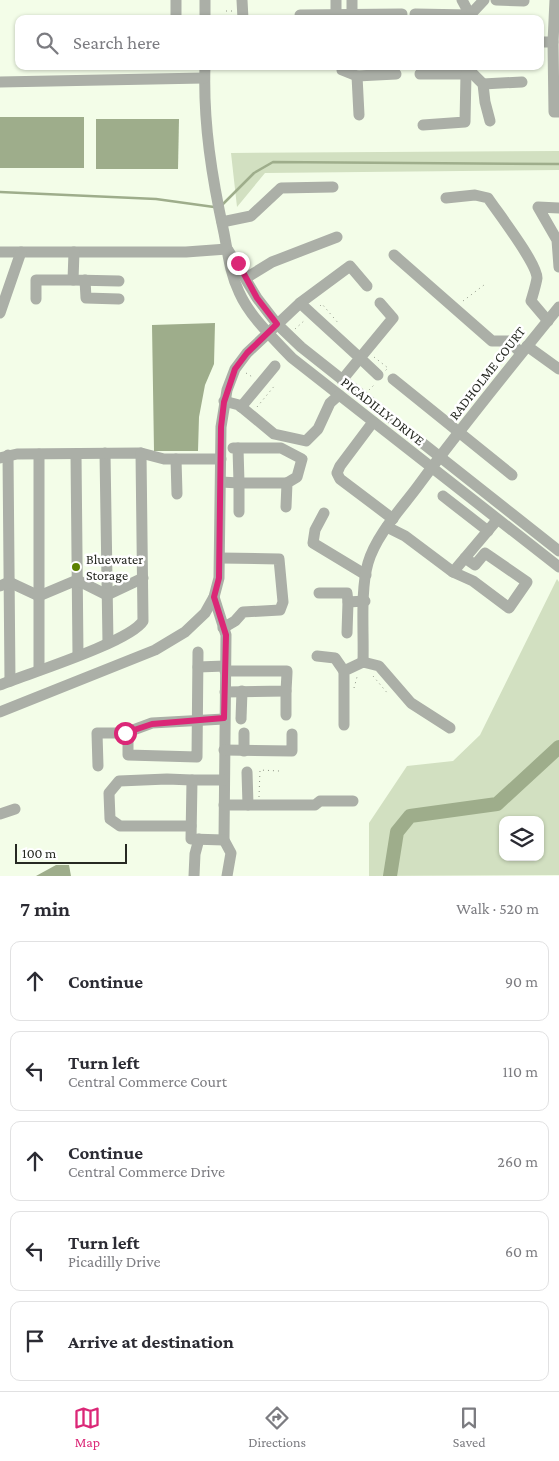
<!DOCTYPE html>
<html lang="en">
<head>
<meta charset="utf-8">
<style>
  :root { --surface:#fff; --page:#f7f7f7; --text:#2b2b33; --muted:#7c7c81; --line:#e1e1e2; --accent:#db2777 }
  body { margin:0; font-family:"Crimson Pro",serif; background:var(--page); color:var(--text) }
  .controls { position:absolute; right:15px; bottom:15px; display:grid; overflow:hidden; border-radius:10px; box-shadow:0 1px 4px #0004 }
  .controls button { width:45px; height:45px; display:grid; place-items:center; padding:0; border:0; border-bottom:1px solid var(--line); background:var(--surface); color:var(--text); font:25px sans-serif }
  .scale { position:absolute; left:15px; bottom:12px; width:112px; box-sizing:border-box; padding-left:5px; border:2px solid #262922; border-top:0; font-size:14px; line-height:18px; white-space:nowrap; color:#262922; -webkit-text-stroke:4px #fff; paint-order:stroke }
  .stop { position:absolute; width:15px; height:15px; margin:-11px; border:4px solid #db2777; border-radius:50%; background:#fff }
  .stop.end { background:#db2777; border-color:#fff; box-shadow:0 1px 5px #0008 }
  .list { margin:0; padding:0; list-style:none }
  h2 { display:flex; justify-content:space-between; align-items:center; height:65px; margin:0; padding:0 20px; font-size:21px }
  h2 small { font-size:16px; font-weight:400; color:var(--muted) }
  .list li { display:grid; grid-template-columns:32px 1fr auto; gap:15px; align-items:center; box-sizing:border-box; height:80px; margin:0 10px 10px; padding:0 10px; border:1px solid var(--line); border-radius:10px }
  .list b { display:block; font-size:19px; white-space:nowrap }
  .list p { margin:0; font-size:16px; white-space:nowrap; color:var(--muted) }
  .list em { font-size:16px; font-style:normal; color:var(--muted) }
  .icon { flex:none; width:28px; height:28px; fill:none; stroke:currentColor; stroke-width:2; stroke-linecap:round; stroke-linejoin:round }
  .map { position:relative; flex:none; width:559px; height:876px; overflow:hidden }
  .search { position:absolute; background:var(--surface); box-shadow:0 1px 4px #0004; left:15px; right:15px; top:15px; height:55px; display:flex; align-items:center; gap:12px; box-sizing:border-box; padding:0 18px; border-radius:10px; color:var(--muted); font-size:19px }
  .sheet { height:515px; background:var(--surface) }
  nav { display:flex; justify-content:space-around; align-items:center; box-sizing:border-box; height:70px; border-top:1px solid var(--line); background:var(--surface); font-size:14px; color:var(--muted) }
  nav a { display:grid; justify-items:center; gap:2px }
  nav .on { color:var(--accent) }
  .map>svg:first-child { display:block }
</style>
</head>
<body>
<div class="map">
<svg width="559" height="876" viewBox="0 0 559 876">
  <rect width="100%" height="100%" fill="#f3fde8"/>
  <g fill="#d2e0c1" fill-rule="evenodd">
    <path d="M559,151v19l-294,3 -28,34 -6,-54z"/>
    <path d="M557,579l2,3v293l-190,1v-53l38,-57 46,-5 27,-26zM503,820h37v37h-37z"/>
  </g>
  <g fill="#9ead8b">
    <rect x="0" y="117" width="84" height="51"/>
    <path d="M96,119h83l-1,50h-82z"/>
    <path d="M215,323l-1,41 -9,21 -6,32 -1,34h-44l-2,-126z"/>
    <path d="M56,865h13l2,11h-35z"/>
  </g>
  <g fill="none" stroke-linecap="round" stroke-linejoin="round">
    <g stroke="#9ead8b" stroke-width="2.5">
      <path d="M0,192l156,7 58,8"/>
      <path d="M223,204l31,-31 19,-11 286,2"/>
    </g>
    <path stroke="#9ead8b" stroke-width="14" d="M390,876l7,-44 13,-16 87,-12 62,-57"/>
    <g stroke="#8d9385" stroke-width="1" stroke-dasharray="1 4" stroke-linecap="butt">
      <path d="M226,11h8"/>
      <path d="M463,301l21,-16"/>
      <path d="M320,306l2,-2 17,20"/>
      <path d="M295,329l10,-9"/>
      <path d="M374,357l14,11 -3,3"/>
      <path d="M246,373l8,5"/>
      <path d="M369,390l6,-6"/>
      <path d="M257,407l19,-23"/>
      <path d="M373,676l16,19"/>
      <path d="M354,688l3,-11"/>
      <path d="M259,797l1,-27 19,1"/>
    </g>
    <g stroke="#abafa7" stroke-width="11">
      <path d="M205,0v19"/>
      <path d="M242,0l1,19"/>
      <path d="M336,0v13"/>
      <path d="M352,0v13"/>
      <path d="M462,0l8,15"/>
      <path d="M496,0l28,1"/>
      <path d="M415,14l55,1"/>
      <path d="M300,15l102,-1"/>
      <path d="M176,19v-19"/>
      <path d="M470,19v-4l14,-15"/>
      <path d="M540,42h13l1,70h5"/>
      <path d="M553,42l2,-42"/>
      <path d="M205,66c-2,57 7,112 19,167 4,21 6,40 15,59 11,25 34,46 53,66l267,209"/>
      <path d="M342,66v4l15,6 39,-2"/>
      <path d="M420,74h53l10,10 2,18 5,19"/>
      <path d="M357,76l2,39"/>
      <path d="M0,82l204,-4"/>
      <path d="M483,84l39,-2"/>
      <path d="M423,125l42,-3 1,-48"/>
      <path d="M446,198l29,-3 13,3c10,15 49,65 49,80 -1,7 -4,16 -6,23l17,20"/>
      <path d="M559,208l-21,-1 19,33 2,27"/>
      <path d="M222,222l29,-6 30,-28 52,-1"/>
      <path d="M228,250l29,48 20,26 24,23 258,204"/>
      <path d="M0,252h186l41,-3"/>
      <path d="M74,252l-1,28 46,1"/>
      <path d="M394,255l98,86h17l12,12"/>
      <path d="M246,278l26,-16 65,-25"/>
      <path d="M85,280l1,18 33,1"/>
      <path d="M36,299v-19h37"/>
      <path d="M300,303l50,-37 17,20"/>
      <path d="M0,313l21,-61"/>
      <path d="M527,346l32,23"/>
      <path d="M378,375l-18,-17 33,-40 -13,-15"/>
      <path d="M393,379l119,96"/>
      <path d="M224,401l15,4 35,29 32,7 12,-12 12,-26 9,-8"/>
      <path d="M241,407l34,-41"/>
      <path d="M373,422l-33,44 -3,7 3,6 53,40"/>
      <path d="M233,448h5l1,35h48"/>
      <path d="M238,448h43l21,11 -5,18 -10,6 -1,24"/>
      <path d="M105,453l3,190"/>
      <path d="M39,454v216"/>
      <path d="M76,454l2,201"/>
      <path d="M8,455l2,226"/>
      <path d="M0,458l17,-4 124,-1 23,6h57"/>
      <path d="M176,459l1,35"/>
      <path d="M221,482l18,1v29"/>
      <path d="M443,496l45,35"/>
      <path d="M324,513l-9,17 -2,13 53,32"/>
      <path d="M387,527l18,9 48,36 44,-52"/>
      <path d="M220,558l59,1 4,43 -3,8 -37,2 -8,9 -12,7"/>
      <path d="M453,572l20,9 36,27 18,-26 -42,-29 -10,12 -10,-7"/>
      <path d="M0,586l9,-4 30,14 38,-16 30,15 36,-17"/>
      <path d="M319,593h28l1,9 17,-1"/>
      <path d="M214,597l12,38 -2,205 7,13 -4,23"/>
      <path d="M347,633l1,-31"/>
      <path d="M317,656l18,2 9,13"/>
      <path d="M363,662c1,-30 -3,-71 5,-99 8,-28 33,-54 50,-77 45,-61 93,-120 141,-179"/>
      <path d="M198,667l27,-1"/>
      <path d="M0,685c27,-11 130,-43 143,-64l-2,-168"/>
      <path d="M225,692l61,-1 1,-18v-2h-62"/>
      <path d="M0,712l155,-62 30,-18 20,-19 9,-16 5,-19 2,-151 6,-37 8,-21 12,-16 53,-50 60,55 -18,22"/>
      <path d="M286,715v-24"/>
      <path d="M241,719l1,-28"/>
      <path d="M344,725v-54l19,-9 16,4 32,37 39,25"/>
      <path d="M128,732v23l69,2 1,-105"/>
      <path d="M224,750l68,1v-17"/>
      <path d="M244,751v-18"/>
      <path d="M98,766l-1,-33h28l27,-10 72,-4"/>
      <path d="M247,772l1,33"/>
      <path d="M223,780h-31l-1,59 33,1"/>
      <path d="M224,805h91l5,-4h33"/>
      <path d="M0,814l15,-5"/>
      <path d="M191,826h-71l-10,-7 -1,-26 10,-12 48,-2 25,1"/>
      <path d="M194,876l1,-22 4,-15"/>
    </g>
  </g>
  <g fill="none" stroke-linecap="round" stroke-linejoin="round">
    <path stroke="#db2777" stroke-width="6" d="M125,733l27,-9 72,-6 2,-83 -12,-38 5,-19 2,-151 3,-25 11,-33 12,-16 30,-29 -20,-26 -19,-35"/>
  </g>
  <circle fill="#5b8100" stroke="#fff" stroke-width="2" cx="76" cy="567" r="5"/>
  <g text-anchor="middle" dominant-baseline="central" stroke-width="5" stroke-linejoin="round" paint-order="stroke">
    <g font-size="14" fill="#262922" stroke="#fff">
      <text transform="translate(487 373) rotate(-52)">RADHOLME COURT</text>
      <text transform="translate(383 411) rotate(38)">PICADILLY DRIVE</text>
    </g>
    <g font-size="14" fill="#262922" stroke="#fff" text-anchor="start">
      <text x="86" y="559">Bluewater<tspan x="86" dy="16">Storage</tspan></text>
    </g>
  </g>
</svg>
<div class="controls">
<button><svg class="icon" aria-label="layers" viewBox="0 0 24 24"><path d="M12 4l9 5-9 5-9-5zM3 14l9 5 9-5"/></svg></button>
</div>
<div class="scale">100 m</div>
<div class="stop" style="left:125px;top:733px"></div>
<div class="stop end" style="left:238px;top:263px"></div>
<div class="search"><svg class="icon" aria-label="search" viewBox="0 0 24 24"><circle cx="10" cy="10" r="6"/><path d="M15 15l6 6"/></svg>Search here</div>
</div>
<section class="sheet">
<h2>7 min<small>Walk · 520 m</small></h2>
<ul class="list">
<li><svg class="icon" aria-label="ahead" viewBox="0 0 24 24"><path d="M12 20V5M6 11l6-6 6 6"/></svg><div><b>Continue</b></div><em>90 m</em></li>
<li><svg class="icon" aria-label="left" viewBox="0 0 24 24"><path d="M17 20v-9H6M10 6l-5 5 5 5"/></svg><div><b>Turn left</b><p>Central Commerce Court</p></div><em>110 m</em></li>
<li><svg class="icon" aria-label="ahead" viewBox="0 0 24 24"><path d="M12 20V5M6 11l6-6 6 6"/></svg><div><b>Continue</b><p>Central Commerce Drive</p></div><em>260 m</em></li>
<li><svg class="icon" aria-label="left" viewBox="0 0 24 24"><path d="M17 20v-9H6M10 6l-5 5 5 5"/></svg><div><b>Turn left</b><p>Picadilly Drive</p></div><em>60 m</em></li>
<li><svg class="icon" aria-label="arrive" viewBox="0 0 24 24"><path d="M6 21V4h12l-3 4 3 4H6"/></svg><div><b>Arrive at destination</b></div></li>
</ul>
</section>
<nav>
<a class="on"><svg class="icon" aria-label="map" viewBox="0 0 24 24"><path d="M3 6l6-2 6 2 6-2v14l-6 2-6-2-6 2zM9 4v14M15 6v14"/></svg>Map</a>
<a><svg class="icon" aria-label="directions" viewBox="0 0 24 24"><path d="M12 3l9 9-9 9-9-9zM9 14v-3h6M13 9l2 2-2 2"/></svg>Directions</a>
<a><svg class="icon" aria-label="saved" viewBox="0 0 24 24"><path d="M7 4h10v16l-5-4-5 4z"/></svg>Saved</a>
</nav>
</body>
</html>
